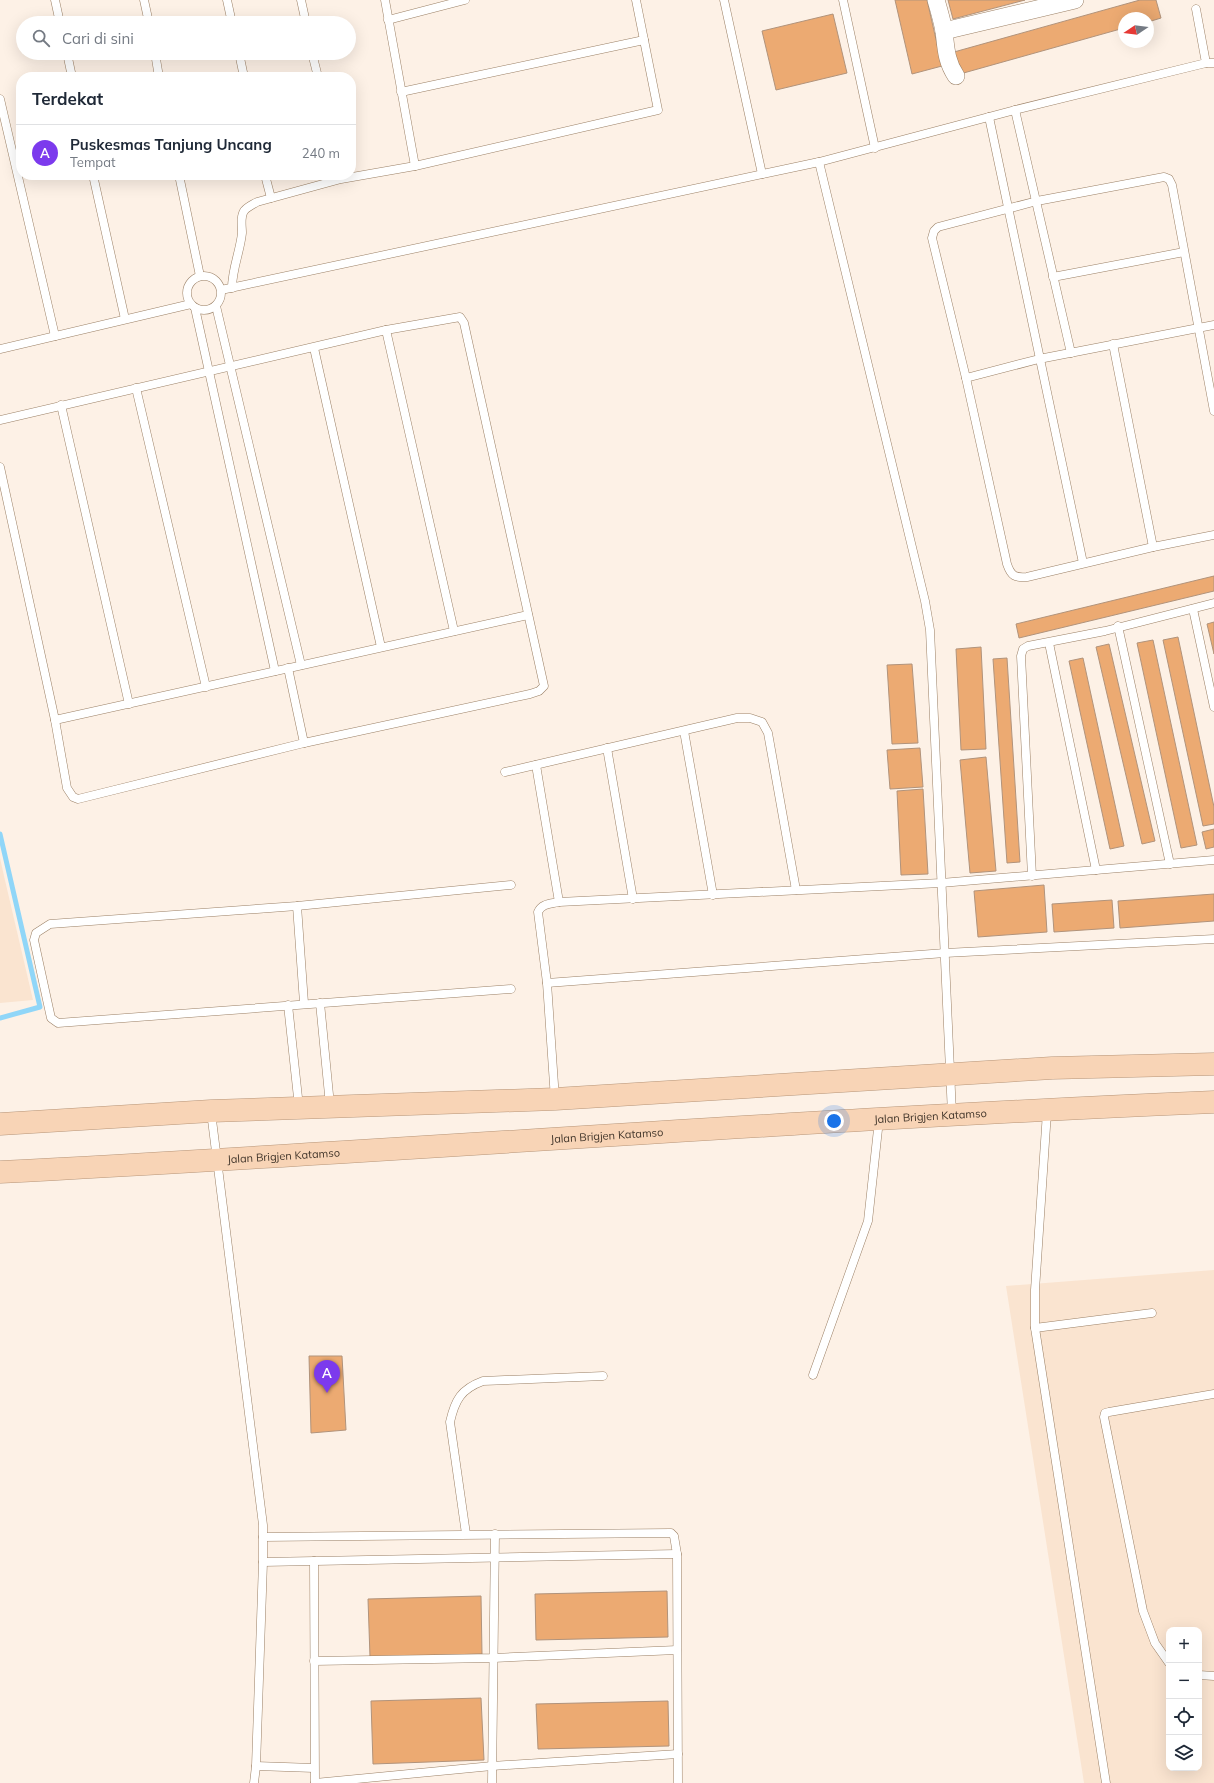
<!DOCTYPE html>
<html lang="id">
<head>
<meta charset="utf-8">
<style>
  :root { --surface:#fff; --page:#f2f2f3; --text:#1f2937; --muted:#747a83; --line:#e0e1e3; --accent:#7c3aed }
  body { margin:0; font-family:Mulish,sans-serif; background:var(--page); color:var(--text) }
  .controls { position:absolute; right:12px; bottom:12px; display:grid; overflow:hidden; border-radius:8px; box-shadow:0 4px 16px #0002 }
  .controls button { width:36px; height:36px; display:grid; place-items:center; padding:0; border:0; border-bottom:1px solid var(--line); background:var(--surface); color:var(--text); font:20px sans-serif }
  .compass { position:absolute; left:1118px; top:12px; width:36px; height:36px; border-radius:50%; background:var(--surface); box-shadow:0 4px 16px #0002; rotate:257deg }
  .you { position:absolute; left:834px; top:1121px; width:14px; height:14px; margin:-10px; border:3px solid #fff; border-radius:50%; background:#1a73e8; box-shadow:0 0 0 6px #1a73e833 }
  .badge { display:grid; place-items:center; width:26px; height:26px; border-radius:50%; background:var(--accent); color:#fff; font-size:13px; font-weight:700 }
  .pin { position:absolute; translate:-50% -33px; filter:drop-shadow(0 1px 2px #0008) }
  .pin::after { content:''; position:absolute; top:21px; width:14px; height:12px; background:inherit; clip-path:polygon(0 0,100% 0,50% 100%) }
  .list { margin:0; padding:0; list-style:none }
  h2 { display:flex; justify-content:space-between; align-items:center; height:52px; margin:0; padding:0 16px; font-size:17px }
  h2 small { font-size:13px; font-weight:400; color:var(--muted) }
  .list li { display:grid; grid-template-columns:26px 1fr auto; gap:12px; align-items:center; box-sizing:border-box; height:56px; padding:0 16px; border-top:1px solid var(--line) }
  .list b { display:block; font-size:15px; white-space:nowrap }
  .list p { margin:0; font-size:13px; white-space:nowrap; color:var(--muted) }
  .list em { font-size:13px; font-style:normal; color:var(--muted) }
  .icon { flex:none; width:22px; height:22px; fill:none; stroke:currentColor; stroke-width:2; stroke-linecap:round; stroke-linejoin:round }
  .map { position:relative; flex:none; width:1214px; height:1783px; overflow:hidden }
  .search { position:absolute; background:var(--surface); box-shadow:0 4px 16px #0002; left:16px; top:16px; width:340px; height:44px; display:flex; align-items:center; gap:10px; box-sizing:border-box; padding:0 14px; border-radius:22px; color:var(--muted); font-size:15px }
  .panel { position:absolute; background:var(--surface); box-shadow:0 4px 16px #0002; left:16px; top:72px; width:340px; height:108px; border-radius:16px }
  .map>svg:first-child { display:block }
</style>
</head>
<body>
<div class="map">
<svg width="1214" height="1783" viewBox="0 0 1214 1783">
  <rect width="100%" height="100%" fill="#fdf1e6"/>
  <g fill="#fae4d0" fill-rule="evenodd">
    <path d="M0,858l4,18 29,124 -33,3z"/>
    <path d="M1214,1270v513h-130l-78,-497zM1169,1630h30v138h-30z"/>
  </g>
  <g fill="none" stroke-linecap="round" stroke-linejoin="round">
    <path stroke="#90d6f8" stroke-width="5" d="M0,834l40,173 -40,11"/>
  </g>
  <g fill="#ecaa72" stroke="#b1937b">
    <path d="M895,0h32l15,66 -30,8z"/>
    <path d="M948,0h77l-72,19z"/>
    <path d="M1140,0h16l5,18 -13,4v-4h-24v10l-164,46 -6,-22z"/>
    <path d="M833,14l14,59 -71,17 -14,-59z"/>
    <path d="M1214,576v15l-195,47 -3,-14z"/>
    <path d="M1214,622v32l-7,-30z"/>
    <path d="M1178,637l36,170v17l-11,2 -40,-186z"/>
    <path d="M1153,640l44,205 -16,3 -44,-205z"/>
    <path d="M1109,644l46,197 -13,3 -46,-197z"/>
    <path d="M981,647l5,102 -25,1 -5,-101z"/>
    <path d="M1007,658l13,204 -13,1 -14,-204z"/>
    <path d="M1083,658l41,188 -14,3 -41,-188z"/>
    <path d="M912,664l6,79 -26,1 -5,-79z"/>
    <path d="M920,748l3,39 -33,2 -3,-39z"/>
    <path d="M986,757l10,114 -26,2 -10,-113z"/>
    <path d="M923,789l5,85 -27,1 -4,-84z"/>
    <path d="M1214,829v18l-8,2 -4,-17z"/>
    <path d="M1044,885l3,47 -69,5 -4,-46z"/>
    <path d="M1214,894v27l-94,7 -2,-27z"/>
    <path d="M1112,900l2,28 -60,4 -2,-28z"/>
    <path d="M309,1356h33l4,74 -35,3z"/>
    <path d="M667,1591l1,46 -132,3 -1,-46z"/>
    <path d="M481,1596l1,58 -112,3 -2,-58z"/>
    <path d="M481,1698l3,62 -111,4 -2,-63z"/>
    <path d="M668,1701l1,45 -131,3 -2,-45z"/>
  </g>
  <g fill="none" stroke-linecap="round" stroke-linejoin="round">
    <defs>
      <g id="service">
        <path d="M55,0l5,23"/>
        <path d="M144,0l5,23"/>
        <path d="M227,0l5,23"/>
        <path d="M301,0l5,23"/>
        <path d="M385,0l30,166"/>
        <path d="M724,0l38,174"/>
        <path d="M843,0l32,148"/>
        <path d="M388,20l77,-20"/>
        <path d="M67,53l5,24"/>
        <path d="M155,53l4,24"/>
        <path d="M239,53l5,24"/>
        <path d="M312,53l6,24"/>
        <path d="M1206,63h8"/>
        <path d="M401,92l243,-52"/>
        <path d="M0,99l55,237"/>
        <path d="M1015,110l56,243"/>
        <path d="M989,117l94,446"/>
        <path d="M819,162l106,439 5,29 22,484"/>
        <path d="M93,175l32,144"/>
        <path d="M179,175l21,101"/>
        <path d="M265,175l6,23"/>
        <circle cx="204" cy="293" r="17"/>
        <path d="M1053,277l131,-25"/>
        <path d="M232,288c0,-19 8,-36 10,-55 0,-7 -2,-16 2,-22 3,-4 8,-6 13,-9l84,-23 74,-13 243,-56 -22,-110"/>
        <path d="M221,290l598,-128 196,-52 191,-47 -10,-54"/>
        <path d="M216,306l85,359"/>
        <path d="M195,308l80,363"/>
        <path d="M386,330l68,301"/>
        <path d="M1113,344l40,203"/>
        <path d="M314,348l67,299"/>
        <path d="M0,349l191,-45"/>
        <path d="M966,378l73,-19 175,-34"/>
        <path d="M136,388l70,299"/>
        <path d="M61,405l68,299"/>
        <path d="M1214,411l-42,-226 -3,-6 -5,-2 -127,24 -99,26 -4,4 -2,7 34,140 41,186c4,12 8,14 20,13l126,-30 61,-12"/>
        <path d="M0,420l386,-90 74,-13 4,6 80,363 -5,5 -9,3 -226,49 -226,56 -5,-2 -6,-9 -12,-68 -55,-253"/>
        <path d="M1193,609l21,98"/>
        <path d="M1118,626l52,238"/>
        <path d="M1049,643l47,227"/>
        <path d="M288,668l16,75"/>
        <path d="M55,720l473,-105"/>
        <path d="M684,731l29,164"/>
        <path d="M607,748l26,151"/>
        <path d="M536,765l23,137"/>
        <path d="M505,772l232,-54h13l12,4 6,11 28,157"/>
        <path d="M1032,876l-11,-220 2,-7 5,-3 77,-15 109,-28"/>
        <path d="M297,906l7,97"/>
        <path d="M547,983l398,-30 269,-14"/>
        <path d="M511,989l-453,34 -7,-5 -17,-78 2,-7 14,-9 247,-18 214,-21"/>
        <path d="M320,1003l10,102"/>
        <path d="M288,1005l11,102"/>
        <path d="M555,1099l-8,-116 -9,-71c4,-9 13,-8 21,-10l382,-19 273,-23"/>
        <path d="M211,1112l52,413v37l-7,204 -2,17"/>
        <path d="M1047,1112l-12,178v38l71,455"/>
        <path d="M1035,1328l117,-15"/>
        <path d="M813,1375l55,-154 11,-101"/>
        <path d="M466,1534l-16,-112c5,-22 11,-33 33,-41l120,-5"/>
        <path d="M263,1537l408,-4 3,3 3,18 1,229"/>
        <path d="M314,1561l1,222"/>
        <path d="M263,1562l414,-8"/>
        <path d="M314,1661l179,-3 184,-8"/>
        <path d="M1169,1663l-14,-20 -12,-32 -39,-194 1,-4 4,-1 105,-18"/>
        <path d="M1199,1675l15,1"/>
        <path d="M256,1766l58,2"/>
        <path d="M315,1783l177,-17 186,-12"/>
        <path d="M492,1783l3,-249"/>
      </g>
      <g id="minor">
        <path d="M936,0c3,10 6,21 8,31 2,17 2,30 12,45"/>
        <path d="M944,31l131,-31"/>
      </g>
      <g id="trunk">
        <path d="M0,1124l211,-13 344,-12 497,-31 162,-4"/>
        <path id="s1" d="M0,1172c405,-21 809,-53 1214,-70"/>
      </g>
    </defs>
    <use href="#service" stroke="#9b8066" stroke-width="9"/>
    <use href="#minor" stroke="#9b8066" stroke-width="18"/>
    <use href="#trunk" stroke="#b69579" stroke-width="23"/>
    <use href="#service" stroke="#fff" stroke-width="8"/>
    <use href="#minor" stroke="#fff" stroke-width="17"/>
    <use href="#trunk" stroke="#f8d4b6" stroke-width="22"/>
  </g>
  <g text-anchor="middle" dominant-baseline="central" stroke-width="3" stroke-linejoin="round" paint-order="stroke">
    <g font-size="11" fill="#403429" stroke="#fff">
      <text stroke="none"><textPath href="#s1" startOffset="932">Jalan Brigjen Katamso</textPath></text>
      <text stroke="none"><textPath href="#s1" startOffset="608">Jalan Brigjen Katamso</textPath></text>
      <text stroke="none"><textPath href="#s1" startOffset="284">Jalan Brigjen Katamso</textPath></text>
    </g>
  </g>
</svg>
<div class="controls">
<button>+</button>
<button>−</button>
<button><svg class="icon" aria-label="locate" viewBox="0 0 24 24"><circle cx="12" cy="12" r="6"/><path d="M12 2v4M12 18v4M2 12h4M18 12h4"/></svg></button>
<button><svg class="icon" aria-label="layers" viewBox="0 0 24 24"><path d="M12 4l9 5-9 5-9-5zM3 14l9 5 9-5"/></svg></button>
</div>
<svg class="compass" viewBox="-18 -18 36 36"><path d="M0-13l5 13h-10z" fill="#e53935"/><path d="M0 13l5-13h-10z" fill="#747a83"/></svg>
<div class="you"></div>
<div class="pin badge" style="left:327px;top:1393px">A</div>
<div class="search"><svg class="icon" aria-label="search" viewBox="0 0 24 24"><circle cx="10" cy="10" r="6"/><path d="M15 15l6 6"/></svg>Cari di sini</div>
<section class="panel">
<h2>Terdekat<small></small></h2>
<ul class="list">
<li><span class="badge">A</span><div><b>Puskesmas Tanjung Uncang</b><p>Tempat</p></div><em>240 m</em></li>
</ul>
</section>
</div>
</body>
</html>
